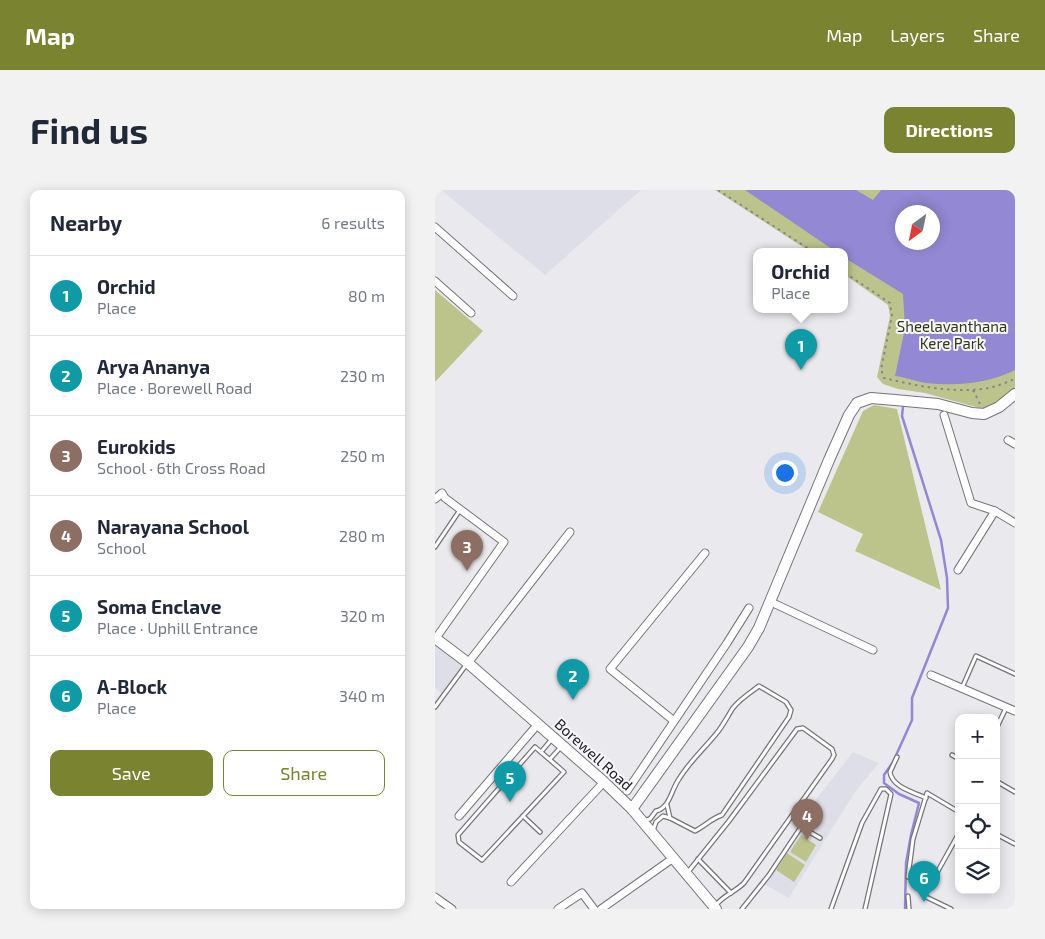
<!DOCTYPE html>
<html lang="en">
<head>
<meta charset="utf-8">
<style>
  :root { --surface:#fff; --page:#f2f2f3; --text:#1f2937; --muted:#747a83; --line:#e0e1e3; --accent:#7a832f }
  body { margin:0; font-family:"Exo 2",sans-serif; background:var(--page); color:var(--text) }
  .controls { position:absolute; right:15px; bottom:15px; display:grid; overflow:hidden; border-radius:10px; box-shadow:0 2px 12px #0003 }
  .controls button { width:45px; height:45px; display:grid; place-items:center; padding:0; border:0; border-bottom:1px solid var(--line); background:var(--surface); color:var(--text); font:25px sans-serif }
  .compass { position:absolute; left:460px; top:15px; width:45px; height:45px; border-radius:50%; background:var(--surface); box-shadow:0 2px 12px #0003; rotate:213deg }
  .you { position:absolute; left:349px; top:282px; width:18px; height:18px; margin:-12px; border:4px solid #fff; border-radius:50%; background:#1a73e8; box-shadow:0 0 0 8px #1a73e833 }
  .badge { display:grid; place-items:center; width:32px; height:32px; border-radius:50%; background:var(--accent); color:#fff; font-size:16px; font-weight:700 }
  .pin { position:absolute; translate:-50% -41px; filter:drop-shadow(0 1px 2px #0008) }
  .pin::after { content:''; position:absolute; top:26px; width:18px; height:15px; background:inherit; clip-path:polygon(0 0,100% 0,50% 100%) }
  .popup { position:absolute; left:318px; top:58px; width:95px; height:65px; box-sizing:border-box; display:grid; place-content:center; border-radius:10px; background:var(--surface); filter:drop-shadow(0 1px 4px #0005); font-size:16px; white-space:nowrap; color:var(--muted) }
  .popup b { font-size:19px; color:var(--text) }
  .popup::after { content:''; position:absolute; left:50%; top:100%; margin-left:-10px; border:10px solid transparent; border-top-color:var(--surface) }
  .list { margin:0; padding:0; list-style:none }
  h2 { display:flex; justify-content:space-between; align-items:center; height:65px; margin:0; padding:0 20px; font-size:21px }
  h2 small { font-size:16px; font-weight:400; color:var(--muted) }
  .list li { display:grid; grid-template-columns:32px 1fr auto; gap:15px; align-items:center; box-sizing:border-box; height:80px; padding:0 20px; border-top:1px solid var(--line) }
  .list b { display:block; font-size:19px; white-space:nowrap }
  .list p { margin:0; font-size:16px; white-space:nowrap; color:var(--muted) }
  .list em { font-size:16px; font-style:normal; color:var(--muted) }
  .actions { display:flex; gap:10px; padding:15px 20px }
  .actions a { flex:1; padding:11px 0; border:1px solid var(--accent); border-radius:10px; text-align:center; font-size:18px; color:var(--accent) }
  .actions .main { background:var(--accent); color:#fff }
  .icon { flex:none; width:28px; height:28px; fill:none; stroke:currentColor; stroke-width:2; stroke-linecap:round; stroke-linejoin:round }
  .map { position:relative; flex:none; width:580px; height:719px; overflow:hidden; border-radius:10px }
  header { display:flex; align-items:center; gap:30px; box-sizing:border-box; height:70px; padding:0 25px; background:var(--accent); color:#fff }
  header strong { font-size:24px }
  nav { display:flex; gap:28px; margin-inline-start:auto; font-size:18px }
  .intro { display:flex; align-items:center; justify-content:space-between; box-sizing:border-box; height:120px; padding:0 30px }
  h1 { margin:0; font-size:35px }
  .button { padding:12px 22px; border-radius:10px; background:var(--accent); color:#fff; font-size:18px; font-weight:700 }
  main { display:flex; gap:30px; padding:0 30px }
  aside { flex:1; background:var(--surface); border-radius:10px; box-shadow:0 2px 12px #0003 }
  .map>svg:first-child { display:block }
</style>
</head>
<body>
<header>
<strong>Map</strong>
<nav><a>Map</a><a>Layers</a><a>Share</a></nav>
</header>
<div class="intro"><h1>Find us</h1><a class="button">Directions</a></div>
<main>
<aside>
<h2>Nearby<small>6 results</small></h2>
<ul class="list">
<li><span class="badge" style="background:#0f9aa8">1</span><div><b>Orchid</b><p>Place</p></div><em>80 m</em></li>
<li><span class="badge" style="background:#0f9aa8">2</span><div><b>Arya Ananya</b><p>Place · Borewell Road</p></div><em>230 m</em></li>
<li><span class="badge" style="background:#8d6e63">3</span><div><b>Eurokids</b><p>School · 6th Cross Road</p></div><em>250 m</em></li>
<li><span class="badge" style="background:#8d6e63">4</span><div><b>Narayana School</b><p>School</p></div><em>280 m</em></li>
<li><span class="badge" style="background:#0f9aa8">5</span><div><b>Soma Enclave</b><p>Place · Uphill Entrance</p></div><em>320 m</em></li>
<li><span class="badge" style="background:#0f9aa8">6</span><div><b>A-Block</b><p>Place</p></div><em>340 m</em></li>
</ul>
<div class="actions"><a class="main">Save</a><a>Share</a></div>
</aside>
<div class="map">
<svg width="580" height="719" viewBox="0 0 580 719">
  <rect width="100%" height="100%" fill="#eaeaee"/>
  <g fill="#dedee9">
    <path d="M6,0h200l-96,85z"/>
    <path d="M0,455l28,23 -21,26 -7,-6z"/>
    <path d="M418,562l26,11 -24,29 -66,106 -27,-15 55,-85z"/>
  </g>
  <g fill="#bcc48b" fill-rule="evenodd">
    <path d="M280,0h300v200l-21,15 -11,4 -58,-16 -27,-4 -15,-5 -6,-7 13,-61 -2,-11 -43,-30v-24h-36zM468,22h30v30h-30z"/>
    <path d="M0,100l48,41 -48,51z"/>
    <path d="M439,215l23,4 44,181 -86,-39 8,-17 -45,-22 45,-101z"/>
    <path d="M366,645l15,10 -10,17 -16,-10z"/>
    <path d="M352,663l18,12 -11,17 -18,-12z"/>
  </g>
  <path fill="#9288d3" fill-rule="evenodd" d="M310,0h111l17,10 8,-10h134v180c-27,14 -60,16 -89,13 -11,-2 -21,-6 -31,-7l10,-48 -2,-34 -58,-36v-7h-10zM498,22v30h-30v-30z"/>
  <g fill="none" stroke-linecap="round" stroke-linejoin="round">
    <path stroke="#9288d3" stroke-width="2.5" d="M468,217l-1,9 39,124 6,38 1,30 -36,90v22l-19,42 -9,13v8l15,11 20,9 -8,32 -5,28 -1,46"/>
    <defs>
      <g id="lane">
        <path d="M0,357l25,-37"/>
        <path d="M527,498l14,-32 39,18"/>
        <path d="M0,517l31,-42"/>
        <path d="M561,539l10,-21"/>
        <path d="M100,557l29,25 -82,88 -23,-18 -1,-7z"/>
        <path d="M106,562l11,-13"/>
        <path d="M517,565l7,4"/>
        <path d="M462,567l-7,15c2,15 23,20 36,26"/>
        <path d="M115,569l10,-11"/>
        <path d="M561,591l19,11"/>
        <path d="M232,615l3,13"/>
        <path d="M88,626l17,16"/>
        <path d="M210,630l5,-1 6,-8c14,-3 15,-21 23,-32 11,-18 24,-29 37,-45 7,-8 11,-17 17,-26 7,-9 17,-15 26,-22l27,16 5,8 -2,7 -67,98c-10,3 -17,11 -27,16l-25,-13 -7,-2 -7,6 -3,9"/>
        <path d="M561,644l19,10"/>
        <path d="M263,669l33,34"/>
        <path d="M253,682l41,-51 68,-92 6,-1 29,21 2,6 -2,4 -88,124c-9,9 -20,12 -28,22"/>
        <path d="M473,687l5,-38 14,-46 32,19"/>
        <path d="M473,706l1,13"/>
        <path d="M307,719l27,-34 32,-48 19,11"/>
        <path d="M396,719l31,-86 19,-34h5l5,5 -26,115"/>
        <path d="M516,719l-27,-13 35,-63"/>
      </g>
      <g id="street">
        <path d="M0,37l78,69"/>
        <path d="M0,91l36,32"/>
        <path d="M509,225l27,88 24,8 20,12"/>
        <path d="M573,250l7,4"/>
        <path d="M0,309l7,-6 3,5 59,44 -68,96"/>
        <path d="M523,380l37,-59"/>
        <path d="M336,412l102,48"/>
        <path d="M33,473l102,-131"/>
        <path d="M496,485l84,36"/>
        <path d="M239,531l-64,-52 95,-116"/>
        <path d="M192,601l100,-148 22,-35"/>
        <path d="M24,626l79,-92"/>
        <path d="M76,692l93,-100"/>
        <path d="M0,707l17,12"/>
        <path d="M123,719l24,-16 12,16"/>
        <path d="M166,719l71,-50"/>
      </g>
      <g id="secondary">
        <path d="M0,448l33,25 136,119 28,27 84,100"/>
        <path d="M197,619l116,-162 11,-19 70,-168 20,-45 8,-12 14,-5 24,2 43,4 34,9 12,1 15,-7 16,-13"/>
      </g>
    </defs>
    <use href="#lane" stroke="#757579" stroke-width="5.5"/>
    <use href="#street" stroke="#757579" stroke-width="9"/>
    <use href="#secondary" stroke="#757579" stroke-width="12"/>
    <g stroke="#87878b" stroke-width="2" stroke-dasharray="2.5 4" stroke-linecap="butt">
      <path d="M283,0l94,61"/>
      <path d="M410,83l45,30 2,13 -11,53 3,9c33,8 70,16 105,10 9,-2 18,-6 26,-9"/>
      <path d="M538,200l8,16"/>
    </g>
    <use href="#lane" stroke="#fff" stroke-width="3"/>
    <use href="#street" stroke="#fff" stroke-width="7"/>
    <use href="#secondary" stroke="#fff" stroke-width="10"/>
  </g>
  <g text-anchor="middle" dominant-baseline="central" stroke-width="4" stroke-linejoin="round" paint-order="stroke">
    <g font-size="15" fill="#333713" stroke="#f7f7fb">
      <text x="517" y="136">Sheelavanthana<tspan x="517" dy="17">Kere Park</tspan></text>
    </g>
    <g font-size="15" fill="#212123" stroke="#f7f7fb">
      <text transform="translate(159 564) rotate(42)">Borewell Road</text>
    </g>
  </g>
</svg>
<div class="controls">
<button>+</button>
<button>−</button>
<button><svg class="icon" aria-label="locate" viewBox="0 0 24 24"><circle cx="12" cy="12" r="6"/><path d="M12 2v4M12 18v4M2 12h4M18 12h4"/></svg></button>
<button><svg class="icon" aria-label="layers" viewBox="0 0 24 24"><path d="M12 4l9 5-9 5-9-5zM3 14l9 5 9-5"/></svg></button>
</div>
<svg class="compass" viewBox="-18 -18 36 36"><path d="M0-13l5 13h-10z" fill="#e53935"/><path d="M0 13l5-13h-10z" fill="#747a83"/></svg>
<div class="you"></div>
<div class="pin badge" style="left:366px;top:180px;background:#0f9aa8">1</div>
<div class="popup"><b>Orchid</b>Place</div>
<div class="pin badge" style="left:138px;top:510px;background:#0f9aa8">2</div>
<div class="pin badge" style="left:32px;top:381px;background:#8d6e63">3</div>
<div class="pin badge" style="left:372px;top:650px;background:#8d6e63">4</div>
<div class="pin badge" style="left:75px;top:612px;background:#0f9aa8">5</div>
<div class="pin badge" style="left:489px;top:712px;background:#0f9aa8">6</div>
</div>
</main>
</body>
</html>
